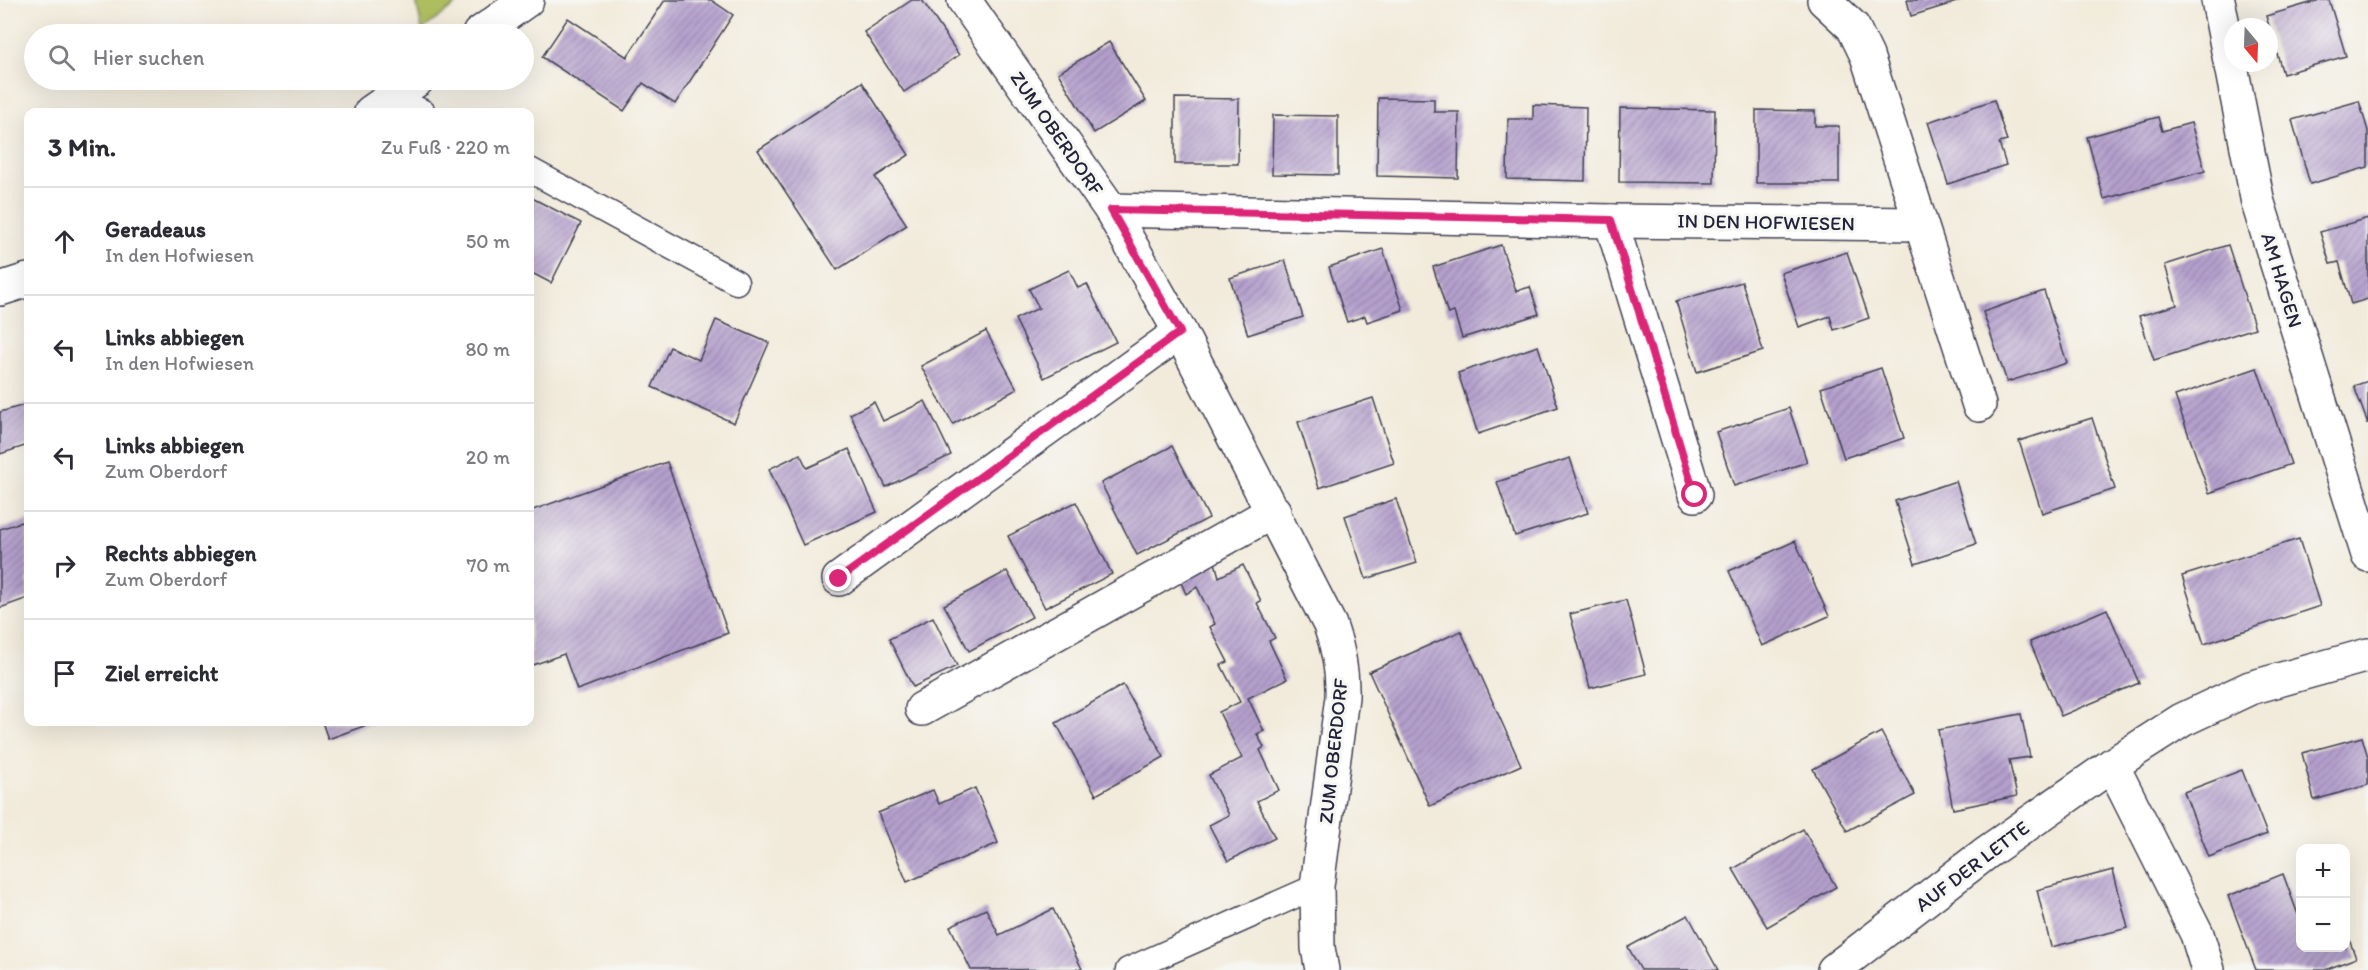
<!DOCTYPE html>
<html lang="de">
<head>
<meta charset="utf-8">
<style>
  :root { --surface:#fff; --page:#f7f7f7; --text:#2b2b33; --muted:#7c7c81; --line:#e1e1e2 }
  body { margin:0; font-family:Itim,sans-serif; background:var(--page); color:var(--text) }
  .controls { position:absolute; right:18px; bottom:18px; display:grid; overflow:hidden; border-radius:12px; box-shadow:0 6px 24px #0002 }
  .controls button { width:54px; height:54px; display:grid; place-items:center; padding:0; border:0; border-bottom:2px solid var(--line); background:var(--surface); color:var(--text); font:30px sans-serif }
  .compass { position:absolute; left:2224px; top:18px; width:54px; height:54px; border-radius:50%; background:var(--surface); box-shadow:0 6px 24px #0002; rotate:161deg }
  .stop { position:absolute; width:18px; height:18px; margin:-14px; border:4px solid #db2777; border-radius:50%; background:#fff }
  .stop.end { background:#db2777; border-color:#fff; box-shadow:0 2px 6px #0008 }
  .list { margin:0; padding:0; list-style:none }
  h2 { display:flex; justify-content:space-between; align-items:center; height:78px; margin:0; padding:0 24px; font-size:26px }
  h2 small { font-size:20px; font-weight:400; color:var(--muted) }
  .list li { display:grid; grid-template-columns:39px 1fr auto; gap:18px; align-items:center; box-sizing:border-box; height:108px; padding:0 24px; border-top:2px solid var(--line) }
  .list b { display:block; font-size:22px; white-space:nowrap }
  .list p { margin:0; font-size:20px; white-space:nowrap; color:var(--muted) }
  .list em { font-size:20px; font-style:normal; color:var(--muted) }
  .icon { flex:none; width:33px; height:33px; fill:none; stroke:currentColor; stroke-width:2; stroke-linecap:round; stroke-linejoin:round }
  .map { position:relative; flex:none; width:2368px; height:970px; overflow:hidden }
  .search { position:absolute; background:var(--surface); box-shadow:0 6px 24px #0002; left:24px; top:24px; width:510px; height:66px; display:flex; align-items:center; gap:15px; box-sizing:border-box; padding:0 21px; border-radius:33px; color:var(--muted); font-size:22px }
  .panel { position:absolute; background:var(--surface); box-shadow:0 6px 24px #0002; left:24px; top:108px; width:510px; height:618px; border-radius:12px }
  .map>svg:first-child { display:block }
</style>
</head>
<body>
<div class="map">
<svg width="2368" height="970" viewBox="0 0 2368 970">
  <defs>
    <pattern id="building-hatch" width="6" height="6" patternUnits="userSpaceOnUse" patternTransform="scale(1.5)"><rect width="6" height="6" fill="#b5a0cd"/><path d="M-1 1l2-2M0 6l6-6M5 7l2-2" fill="none" stroke="#9382a8"/></pattern>
  </defs>
  <rect width="100%" height="100%" fill="#f6f6f2"/>
  <filter id="ink" filterUnits="userSpaceOnUse"><feTurbulence type="fractalNoise" baseFrequency=".0167" numOctaves="2"/><feDisplacementMap in="SourceGraphic" scale="12" xChannelSelector="R" yChannelSelector="G"/><feConvolveMatrix kernelMatrix="1 2 1 2 8 2 1 2 1" color-interpolation-filters="sRGB"/></filter>
  <filter id="wash" filterUnits="userSpaceOnUse"><feTurbulence type="fractalNoise" baseFrequency=".008" numOctaves="4" result="noise"/><feDisplacementMap in="SourceGraphic" scale="24" xChannelSelector="R" yChannelSelector="G"/><feGaussianBlur stdDeviation="1.35" result="paint"/><feColorMatrix in="noise" values="0 0 0 0 0 0 0 0 0 0 0 0 0 0 0 0 0 1.4 0 .05"/><feComposite in="paint" operator="in"/></filter>
  <g filter="url(#wash)">
    <rect width="100%" height="100%" fill="#f2ebdb"/>
    <path fill="#aebd5f" stroke="#68704d" stroke-width="1.5" d="M416,0h46l-40,30z"/>
    <g id="blocks">
      <g fill="url(#building-hatch)">
        <path d="M665,0h46l22,15 -58,89 -32,-21 -19,28 -82,-54 26,-39 59,39z"/>
        <path d="M912,0h10l37,55 -55,37 -40,-60z"/>
        <path d="M1907,0h53v1l-49,15z"/>
        <path d="M2320,0h9l17,56 -63,18 -17,-58z"/>
        <path d="M1109,42l37,59 -52,32 -36,-60z"/>
        <path d="M862,82l47,73 -34,22 32,48 -70,45 -79,-120z"/>
        <path d="M1175,98l64,1 -1,65h-63z"/>
        <path d="M1378,98l56,1v13h25l-1,66 -81,-2z"/>
        <path d="M1994,100l13,41 -8,2 7,22 -58,19 -20,-62z"/>
        <path d="M2359,101l9,30v36l-58,17 -18,-64z"/>
        <path d="M1533,105l53,2 -1,74 -78,-2 1,-60h25z"/>
        <path d="M1620,108l95,2 -1,73 -95,-1z"/>
        <path d="M1756,110l59,1v15h24v57h-83z"/>
        <path d="M1273,115l65,1v59l-66,-1z"/>
        <path d="M2158,117l4,14 29,-8 14,48 -101,28 -17,-62z"/>
        <path d="M530,197l51,26 -30,60 -21,-11z"/>
        <path d="M2368,218v81l-17,5 -12,-42 -9,2 -10,-32z"/>
        <path d="M1501,245l15,46 14,-4 9,27 -77,24 -8,-26 -6,2 -15,-47z"/>
        <path d="M2228,245l27,83 -101,32 -15,-44 38,-11 -12,-40z"/>
        <path d="M1383,249l20,61 -36,12 -2,-6 -18,6 -18,-55z"/>
        <path d="M1847,252l22,66 -35,12 -4,-14 -31,11 -18,-54z"/>
        <path d="M1285,260l18,57 -55,18 -18,-57z"/>
        <path d="M1069,270l9,18 9,-4 29,58 -72,36 -29,-59 24,-11 -10,-19z"/>
        <path d="M1742,282l21,69 -66,21 -21,-71z"/>
        <path d="M2044,291l23,72 -60,19 -24,-70z"/>
        <path d="M716,320l53,23 -35,80 -82,-36 18,-40 29,13z"/>
        <path d="M986,331l31,58 -64,35 -32,-58z"/>
        <path d="M1538,346l20,61 -80,27 -20,-61z"/>
        <path d="M1881,368l23,70 -60,20 -23,-70z"/>
        <path d="M2257,368l34,96 -82,29 -34,-97z"/>
        <path d="M2368,381v43l-14,-38z"/>
        <path d="M1373,398l21,65 -75,25 -21,-66z"/>
        <path d="M925,401l26,54 -65,32 -36,-73 24,-12 9,19z"/>
        <path d="M28,404v41l-28,9v-42z"/>
        <path d="M1789,408l18,54 -73,24 -18,-54z"/>
        <path d="M2092,418l23,71 -73,24 -23,-72z"/>
        <path d="M1172,446l37,72 -72,37 -36,-72z"/>
        <path d="M849,449l28,63 -74,33 -34,-76 31,-15 7,14z"/>
        <path d="M1570,458l18,55 -73,23 -18,-54z"/>
        <path d="M667,462l61,171 -151,57 -13,-36 -34,12v-155z"/>
        <path d="M1956,481l20,63 -61,20 -20,-63z"/>
        <path d="M1396,499l21,64 -51,16 -21,-63z"/>
        <path d="M1076,502l36,72 -67,34 -37,-72z"/>
        <path d="M28,520v78l-28,10v-79z"/>
        <path d="M2299,539l21,67 -116,38 -22,-68z"/>
        <path d="M1795,541l34,75 -67,30 -33,-75z"/>
        <path d="M1214,559l5,18 24,-12 18,36 -4,2 18,35 -6,3 18,38 -39,19 16,33 -7,3 7,13 -4,3 19,40 -22,11 18,37 -47,23 -19,-36 20,-10 -20,-40 33,-17 -23,-46 21,-10 -19,-37 7,-3 -18,-35 5,-3 -18,-37 -11,7 -7,-16z"/>
        <path d="M1007,571l25,46 -63,34 -25,-46z"/>
        <path d="M1626,600l20,74 -56,14 -20,-74z"/>
        <path d="M2107,609l32,74 -78,33 -31,-74z"/>
        <path d="M933,617l24,49 -44,21 -24,-48z"/>
        <path d="M1461,631l60,134 -91,41 -61,-134z"/>
        <path d="M1123,685l41,72 -68,38 -40,-72z"/>
        <path d="M2021,714l9,43 -21,3 8,36 -64,13 -15,-79z"/>
        <path d="M322,722h53l-47,17z"/>
        <path d="M1881,732l34,63 -68,36 -34,-62z"/>
        <path d="M2362,737l6,20v28l-54,15 -12,-47z"/>
        <path d="M2242,770l25,64 -58,23 -25,-65z"/>
        <path d="M975,788l23,55 -91,39 -29,-69 55,-23 6,14z"/>
        <path d="M1803,829l33,58 -69,40 -34,-58z"/>
        <path d="M2113,870l15,58 -77,19 -14,-57z"/>
        <path d="M2283,874l17,46v28h46v-17l10,27 -31,12h-69l-28,-74z"/>
        <path d="M986,909l13,26 54,-26 29,60 -111,1 -21,-44z"/>
        <path d="M1688,915l30,55h-77l-13,-23z"/>
      </g>
    </g>
  </g>
  <g filter="url(#ink)">
    <use href="#blocks" fill-opacity="0" stroke="#414053" stroke-width="1.5"/>
    <g fill="none" stroke-linecap="round" stroke-linejoin="round">
      <defs>
        <g id="lane">
          <path d="M393,97l30,15"/>
          <path d="M530,170l206,112"/>
          <path d="M1128,970l189,-84"/>
        </g>
        <g id="street">
          <path d="M964,0l147,210 69,122 150,293c9,25 13,46 12,72l-25,189 1,62 4,22"/>
          <path d="M1824,0l29,27 14,29 112,349"/>
          <path d="M2218,0l40,203 110,352"/>
          <path d="M479,34l48,-34"/>
          <path d="M371,112l46,-32"/>
          <path d="M1111,210l500,11 309,3"/>
          <path d="M1611,221l84,274"/>
          <path d="M0,289l28,-9"/>
          <path d="M839,579l341,-247"/>
          <path d="M922,709l352,-198"/>
          <path d="M2112,765l85,169 11,36"/>
          <path d="M1834,970l152,-117 126,-88 70,-45 68,-32 118,-33"/>
        </g>
      </defs>
      <use href="#lane" stroke="#414053" stroke-width="27"/>
      <use href="#street" stroke="#414053" stroke-width="36"/>
      <use href="#lane" stroke="#fff" stroke-width="24"/>
      <use href="#street" stroke="#fff" stroke-width="33"/>
    </g>
  </g>
  <g fill="none" stroke-linecap="round" stroke-linejoin="round" filter="url(#ink)">
    <path stroke="#db2777" stroke-width="8" d="M839,579l341,-247 -69,-122 500,10 84,275"/>
  </g>
  <g text-anchor="middle" dominant-baseline="central" stroke-width="6" stroke-linejoin="round" paint-order="stroke">
    <g font-size="20" fill="#22223b" stroke="#f6f6f2">
      <text transform="translate(1057 133) rotate(55)">ZUM OBERDORF</text>
      <text transform="translate(1766 222) rotate(1)">IN DEN HOFWIESEN</text>
      <text transform="translate(2282 280) rotate(73)">AM HAGEN</text>
      <text transform="translate(1333 751) rotate(-84)">ZUM OBERDORF</text>
      <text transform="translate(1972 866) rotate(-37)">AUF DER LETTE</text>
    </g>
  </g>
</svg>
<div class="controls">
<button>+</button>
<button>−</button>
</div>
<svg class="compass" viewBox="-18 -18 36 36"><path d="M0-13l5 13h-10z" fill="#e53935"/><path d="M0 13l5-13h-10z" fill="#7c7c81"/></svg>
<div class="stop" style="left:1695px;top:495px"></div>
<div class="stop end" style="left:839px;top:579px"></div>
<div class="search"><svg class="icon" aria-label="search" viewBox="0 0 24 24"><circle cx="10" cy="10" r="6"/><path d="M15 15l6 6"/></svg>Hier suchen</div>
<section class="panel">
<h2>3 Min.<small>Zu Fuß · 220 m</small></h2>
<ul class="list">
<li><svg class="icon" aria-label="ahead" viewBox="0 0 24 24"><path d="M12 20V5M6 11l6-6 6 6"/></svg><div><b>Geradeaus</b><p>In den Hofwiesen</p></div><em>50 m</em></li>
<li><svg class="icon" aria-label="left" viewBox="0 0 24 24"><path d="M17 20v-9H6M10 6l-5 5 5 5"/></svg><div><b>Links abbiegen</b><p>In den Hofwiesen</p></div><em>80 m</em></li>
<li><svg class="icon" aria-label="left" viewBox="0 0 24 24"><path d="M17 20v-9H6M10 6l-5 5 5 5"/></svg><div><b>Links abbiegen</b><p>Zum Oberdorf</p></div><em>20 m</em></li>
<li><svg class="icon" aria-label="right" viewBox="0 0 24 24"><path d="M7 20v-9h11M14 6l5 5-5 5"/></svg><div><b>Rechts abbiegen</b><p>Zum Oberdorf</p></div><em>70 m</em></li>
<li><svg class="icon" aria-label="arrive" viewBox="0 0 24 24"><path d="M6 21V4h12l-3 4 3 4H6"/></svg><div><b>Ziel erreicht</b></div></li>
</ul>
</section>
</div>
</body>
</html>
